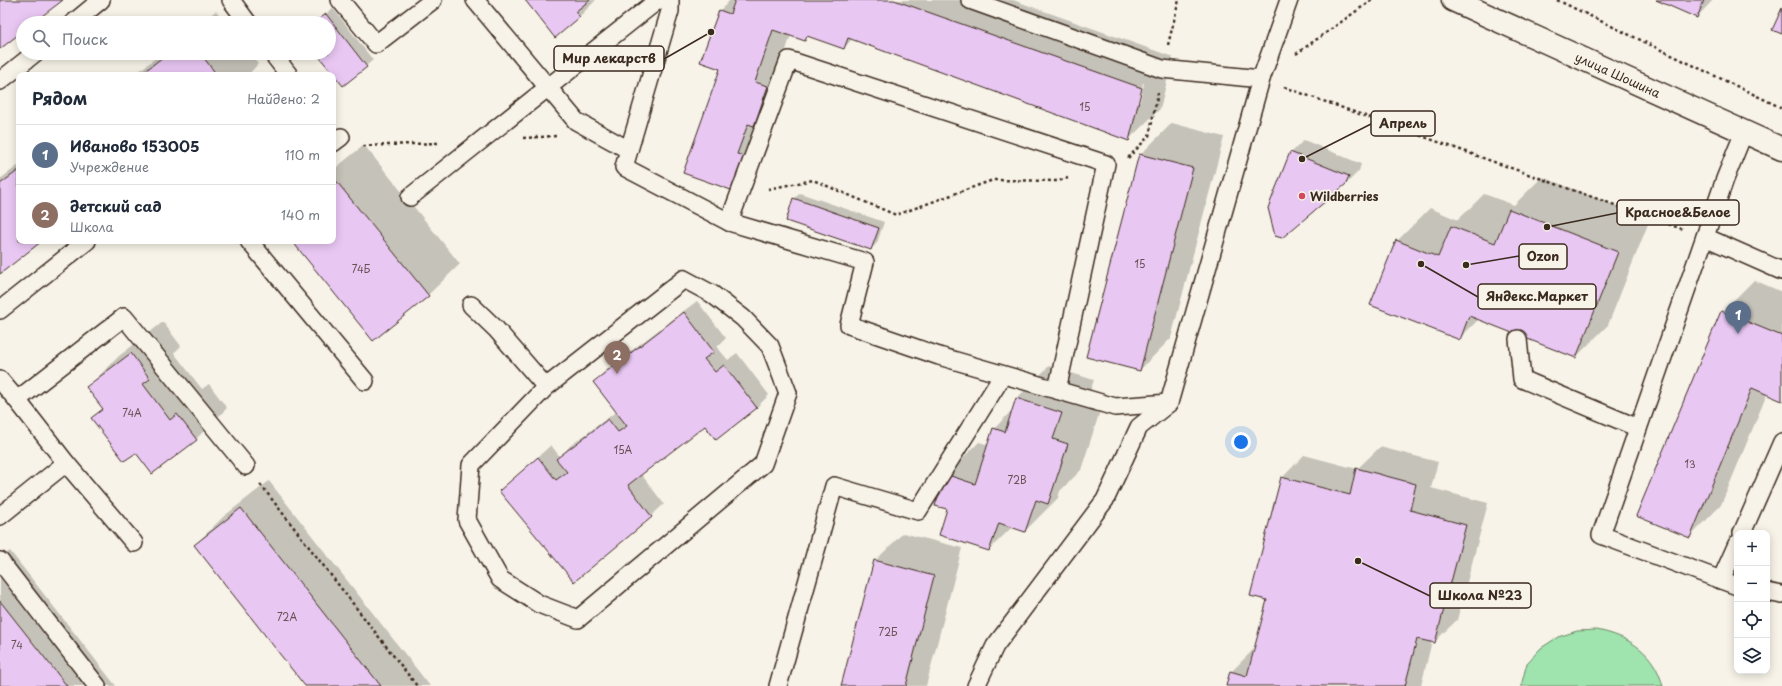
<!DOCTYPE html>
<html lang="ru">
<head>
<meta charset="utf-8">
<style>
  :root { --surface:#fff; --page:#f6f6f7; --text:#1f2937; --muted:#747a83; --line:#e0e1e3; --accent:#d1495b }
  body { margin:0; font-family:"Playpen Sans",sans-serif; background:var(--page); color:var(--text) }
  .controls { position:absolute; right:12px; bottom:12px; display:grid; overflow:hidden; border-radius:8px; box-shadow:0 2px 10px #0003 }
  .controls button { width:36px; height:36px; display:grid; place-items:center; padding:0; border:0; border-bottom:1px solid var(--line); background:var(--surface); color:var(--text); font:20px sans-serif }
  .you { position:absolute; left:1241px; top:442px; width:14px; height:14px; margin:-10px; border:3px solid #fff; border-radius:50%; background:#1a73e8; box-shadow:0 0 0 6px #1a73e833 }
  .badge { display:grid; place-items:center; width:26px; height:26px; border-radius:50%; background:var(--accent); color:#fff; font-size:13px; font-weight:700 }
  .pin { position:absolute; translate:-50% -33px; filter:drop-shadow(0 1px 2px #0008) }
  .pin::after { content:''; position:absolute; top:21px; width:14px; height:12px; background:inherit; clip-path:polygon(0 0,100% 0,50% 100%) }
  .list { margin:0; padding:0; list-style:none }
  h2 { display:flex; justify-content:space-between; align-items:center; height:52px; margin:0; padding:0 16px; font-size:17px }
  h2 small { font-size:13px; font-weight:400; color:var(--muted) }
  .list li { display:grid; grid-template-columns:26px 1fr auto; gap:12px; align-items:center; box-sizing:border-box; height:60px; padding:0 16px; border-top:1px solid var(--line) }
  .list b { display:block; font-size:15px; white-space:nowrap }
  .list p { margin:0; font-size:13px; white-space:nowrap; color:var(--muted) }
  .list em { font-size:13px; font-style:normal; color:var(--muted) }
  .icon { flex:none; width:22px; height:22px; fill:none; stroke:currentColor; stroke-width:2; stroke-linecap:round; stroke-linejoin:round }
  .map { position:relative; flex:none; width:1782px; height:686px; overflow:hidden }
  .search { position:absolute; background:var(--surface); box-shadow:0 2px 10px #0003; left:16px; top:16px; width:320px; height:44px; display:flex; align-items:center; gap:10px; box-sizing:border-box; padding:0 14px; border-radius:22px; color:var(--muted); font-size:15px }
  .panel { position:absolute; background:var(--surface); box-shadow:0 2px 10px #0003; left:16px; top:72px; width:320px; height:172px; border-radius:8px }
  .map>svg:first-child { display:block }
</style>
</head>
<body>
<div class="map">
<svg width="1782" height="686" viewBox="0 0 1782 686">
  <rect width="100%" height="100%" fill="#f7f3e8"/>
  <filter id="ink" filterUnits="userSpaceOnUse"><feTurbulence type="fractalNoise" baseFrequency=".025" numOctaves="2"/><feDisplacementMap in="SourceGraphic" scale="8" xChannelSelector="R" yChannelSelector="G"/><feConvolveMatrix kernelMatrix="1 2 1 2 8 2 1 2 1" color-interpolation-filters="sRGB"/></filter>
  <g filter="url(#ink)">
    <path fill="#9fe3ae" stroke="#6d8666" d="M1597,630c33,7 57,22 66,56h-142l6,-23 14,-15 17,-11 19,-6z"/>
    <g fill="#0003" fill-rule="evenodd">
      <path d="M527,0h69l-17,17z"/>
      <path d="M730,0h283l160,57 -13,52 -32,31 -275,-102 -9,10 -35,-13 -4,5 -14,-5 -5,15 13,5 -31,67 6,2 -12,34 -31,31 -10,-120 -1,-58zM1143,83h1l-4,19h-2z"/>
      <path d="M1658,0h55l-16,17z"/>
      <path d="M333,8l40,52 -30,25 -25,-32h11v-30h-15z"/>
      <path d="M216,11l10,12h-26z"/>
      <path d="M162,53h87l9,11 -10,11h-114z"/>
      <path d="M1172,123l52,14 -53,201 -31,32v-215z"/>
      <path d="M1304,140l57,24 -2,7 -13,13 -55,-31z"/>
      <path d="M364,145l96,119 -32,31 -55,44 -80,-98h40v-71z"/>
      <path d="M19,165v76h21l-40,32v-94z"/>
      <path d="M1542,177l108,42 -42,106 -32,32 -97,-38 -20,20 -62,-98 33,-33 28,12 26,-26 30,11z"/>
      <path d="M800,193l84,29 -7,21 -6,6 -77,-50z"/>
      <path d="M1754,280l28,12v108l-15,-6 -46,111 -31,32 32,-225z"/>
      <path d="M697,301l29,37 -9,9 11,13 9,-7 32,42 -12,12 -41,32 -11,-14 -64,49 23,30 -13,12 -151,-25 51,-46 9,12 10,-11 47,-35 -22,-29 12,-13z"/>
      <path d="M163,322l18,24 -7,7 28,36 7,-5 18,24 -31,31 -60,12 -43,-33 10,-10 -15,-21 31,-31z"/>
      <path d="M1049,366l45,14 -9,26 15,5 -19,59 -21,21 -2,7 -33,33 -13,-4 -23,23 -40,-41 -3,-34 33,-33 10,3 5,-16 19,-20 4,-11z"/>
      <path d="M1380,447l58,15 -7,26 57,15 -31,117 -23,22 -2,-1 -11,45h-194l4,-14 22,-22h2l13,-50 14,-122 22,-23 53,14z"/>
      <path d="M269,481l161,205h-124l-111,-141 28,-28z"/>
      <path d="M903,533l59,15 -36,138h-83l32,-125z"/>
      <path d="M10,551l106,135h-116v-128z"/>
    </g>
    <g fill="#e9c7f3" stroke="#3b2a1e">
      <path d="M0,0h63l-30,23h-10v8l-23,18z"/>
      <path d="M525,0h65l-15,12 5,5 -25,21z"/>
      <path d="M735,0h159l248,88 -13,53 -281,-103 -4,11 -37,-13 -2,5 -32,-11 -18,52 13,4 -14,40 -6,-2 -11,30 7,2 -13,34 -48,-17 37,-104 -20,-7 19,-52 11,4z"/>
      <path d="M1656,0h48l-7,18z"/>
      <path d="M1782,8v26l-10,-4z"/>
      <path d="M326,14l41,53 -24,19 -27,-33h13v-30h-15z"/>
      <path d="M168,53h32l17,22h-77z"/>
      <path d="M1290,152l59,24 -3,8 -64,54 -7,-2 -7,-28z"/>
      <path d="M1139,154l54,14 -53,203 -54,-14z"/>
      <path d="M19,170v71h23l-42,33v-90z"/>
      <path d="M333,177l96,119 -56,45 -81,-100h41z"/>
      <path d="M793,198l86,30 -8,22 -85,-29z"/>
      <path d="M1509,209l109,43 -42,106 -107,-42 -9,24 -90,-35 26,-65 42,17 13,-31 44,17z"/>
      <path d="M1721,311l61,25v65l-30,-13 -62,150 -54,-22z"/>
      <path d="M684,312l30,40 -10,7 11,13 9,-7 33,43 -41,32 -11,-14 -77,59 24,32 -78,65 -75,-91 39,-34 18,23 11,-8 -11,-13 52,-40 10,13 9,-6 -34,-44z"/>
      <path d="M131,353l19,26 -7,5 27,36 7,-6 20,26 -45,34 -16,-21 -12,8 -33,-43 12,-9 -17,-22z"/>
      <path d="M1016,398l46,15 -9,26 15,5 -20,60 -12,-4 -11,32 -26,-9 -10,28 -50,-16 8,-26 -12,-3 10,-32 30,10 18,-56 12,4z"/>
      <path d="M1356,468l60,16 -6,26 56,15 -31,118 -18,-4 -12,47h-179l4,-15 17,5 20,-76 -17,-4 31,-119 69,18z"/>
      <path d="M241,508l140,178h-76l-111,-141z"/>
      <path d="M874,560l60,16 -28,110h-65z"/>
      <path d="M0,601l67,85h-67z"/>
    </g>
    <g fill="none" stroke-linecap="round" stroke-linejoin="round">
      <defs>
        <g id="lane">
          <path d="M231,0l17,23"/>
          <path d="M340,0l36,44 57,-44"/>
          <path d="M475,0l101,121 53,29"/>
          <path d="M670,0v11l-46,156 105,55 136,40 -16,63 90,31 176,51 54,-4"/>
          <path d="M970,0l192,69 99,10"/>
          <path d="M73,23l28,-23"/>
          <path d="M272,53l17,22"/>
          <path d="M0,81l35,-28"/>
          <path d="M333,143l8,-6"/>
          <path d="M410,197l248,-197"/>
          <path d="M729,222l60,-162 317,104 -49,226"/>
          <path d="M1705,237l77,34"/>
          <path d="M249,241l116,140"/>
          <path d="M471,305l25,24 50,58 -75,78 -4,55 33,59 39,25 39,15 185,-155 25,-71 -18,-47 -27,-28 -31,-24 -28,-15 -138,108"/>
          <path d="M0,310l87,-69"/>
          <path d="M1518,339l4,40 116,49"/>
          <path d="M0,380l17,20"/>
          <path d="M0,516l66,-53"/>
          <path d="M1742,533l40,-91"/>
          <path d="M134,543l-68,-80 -49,-63 107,-83 122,149"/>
          <path d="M0,561l97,125"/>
          <path d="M1721,580l16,-36"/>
          <path d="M1737,586l-136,-51 124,-356 19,-47"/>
          <path d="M1767,592l15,3"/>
          <path d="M778,686l56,-200 84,25 85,-136"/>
          <path d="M976,686l19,-40 110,-146 34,-73 30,-24 92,-324 28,-79"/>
        </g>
        <g id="secondary">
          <path id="s1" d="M1453,0l329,149"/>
        </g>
      </defs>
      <use href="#lane" stroke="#3b2a1e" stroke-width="20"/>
      <use href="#secondary" stroke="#3b2a1e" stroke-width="25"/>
      <g stroke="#3b2a1e" stroke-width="2.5" stroke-dasharray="3 3" stroke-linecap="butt">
        <path d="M1557,0l225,108"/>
        <path d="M1168,45l11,-45"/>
        <path d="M1296,54l76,-54"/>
        <path d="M1284,87l398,142"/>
        <path d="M523,138l33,-2"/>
        <path d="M363,146l75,-3"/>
        <path d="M1128,158l21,-22 9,-43"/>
        <path d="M768,189l45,-9 83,35 97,-35 65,1 10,-3"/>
        <path d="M260,484l157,202"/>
      </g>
      <use href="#lane" stroke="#f7f3e8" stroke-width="17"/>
      <use href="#secondary" stroke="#f7f3e8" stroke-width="22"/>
    </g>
  </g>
  <circle fill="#d1495b" stroke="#f7f3e8" stroke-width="1.5" cx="1302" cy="196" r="4"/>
  <g text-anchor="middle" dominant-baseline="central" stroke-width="3.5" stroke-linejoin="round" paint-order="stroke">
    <g font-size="10" fill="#665153">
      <text x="1085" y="106">15</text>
      <text x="1140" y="263">15</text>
      <text x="361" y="268">74Б</text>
      <text x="132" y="412">74А</text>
      <text x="623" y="449">15А</text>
      <text x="1690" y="463">13</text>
      <text x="1017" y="479">72В</text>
      <text x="287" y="616">72А</text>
      <text x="888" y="631">72Б</text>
      <text x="17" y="644">74</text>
    </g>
    <g font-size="12" fill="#3b2a1e" stroke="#f7f3e8">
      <text stroke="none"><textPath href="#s1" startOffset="181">улица Шошина</textPath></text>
    </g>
    <g font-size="12" font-weight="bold" fill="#3b2a1e" stroke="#f7f3e8" text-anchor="start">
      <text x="1310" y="196">Wildberries</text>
    </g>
  </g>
  <path fill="none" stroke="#3b2a1e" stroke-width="1.5" d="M711 32L664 59M1302 159L1371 124M1547 227L1617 213M1466 265L1519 256M1421 264L1478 297M1358 561L1430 596"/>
  <g fill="#3b2a1e" stroke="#f7f3e8" stroke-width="1.5">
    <circle cx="711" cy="32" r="4"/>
    <circle cx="1302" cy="159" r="4"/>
    <circle cx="1547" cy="227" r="4"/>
    <circle cx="1466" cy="265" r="4"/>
    <circle cx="1421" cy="264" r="4"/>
    <circle cx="1358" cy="561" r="4"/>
  </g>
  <g fill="#f7f3e8" stroke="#3b2a1e" stroke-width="1.5">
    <rect x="554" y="46" width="110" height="25" rx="4"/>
    <rect x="1371" y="111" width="64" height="25" rx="4"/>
    <rect x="1617" y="200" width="122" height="25" rx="4"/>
    <rect x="1519" y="244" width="48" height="25" rx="4"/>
    <rect x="1478" y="284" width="118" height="25" rx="4"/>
    <rect x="1430" y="583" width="101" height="25" rx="4"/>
  </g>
  <g font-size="13" text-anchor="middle" font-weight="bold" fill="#3b2a1e">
    <text x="609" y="63">Мир лекарств</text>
    <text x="1403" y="128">Апрель</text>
    <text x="1678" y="217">Красное&amp;Белое</text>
    <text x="1543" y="261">Ozon</text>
    <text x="1537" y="301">Яндекс.Маркет</text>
    <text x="1480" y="600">Школа №23</text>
  </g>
</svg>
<div class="controls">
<button>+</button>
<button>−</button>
<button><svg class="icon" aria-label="locate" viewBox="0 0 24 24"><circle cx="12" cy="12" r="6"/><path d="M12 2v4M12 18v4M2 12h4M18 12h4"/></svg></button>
<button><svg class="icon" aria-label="layers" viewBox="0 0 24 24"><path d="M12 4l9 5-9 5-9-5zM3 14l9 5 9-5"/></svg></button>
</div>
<div class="you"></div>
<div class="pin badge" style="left:1738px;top:334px;background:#5c6f8a">1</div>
<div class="pin badge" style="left:617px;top:374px;background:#8d6e63">2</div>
<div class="search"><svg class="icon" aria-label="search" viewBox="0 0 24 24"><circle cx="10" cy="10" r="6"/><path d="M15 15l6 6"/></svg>Поиск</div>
<section class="panel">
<h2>Рядом<small>Найдено: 2</small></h2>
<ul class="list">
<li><span class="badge" style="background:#5c6f8a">1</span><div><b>Иваново 153005</b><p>Учреждение</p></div><em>110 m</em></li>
<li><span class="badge" style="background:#8d6e63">2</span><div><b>детский сад</b><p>Школа</p></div><em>140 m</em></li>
</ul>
</section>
</div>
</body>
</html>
